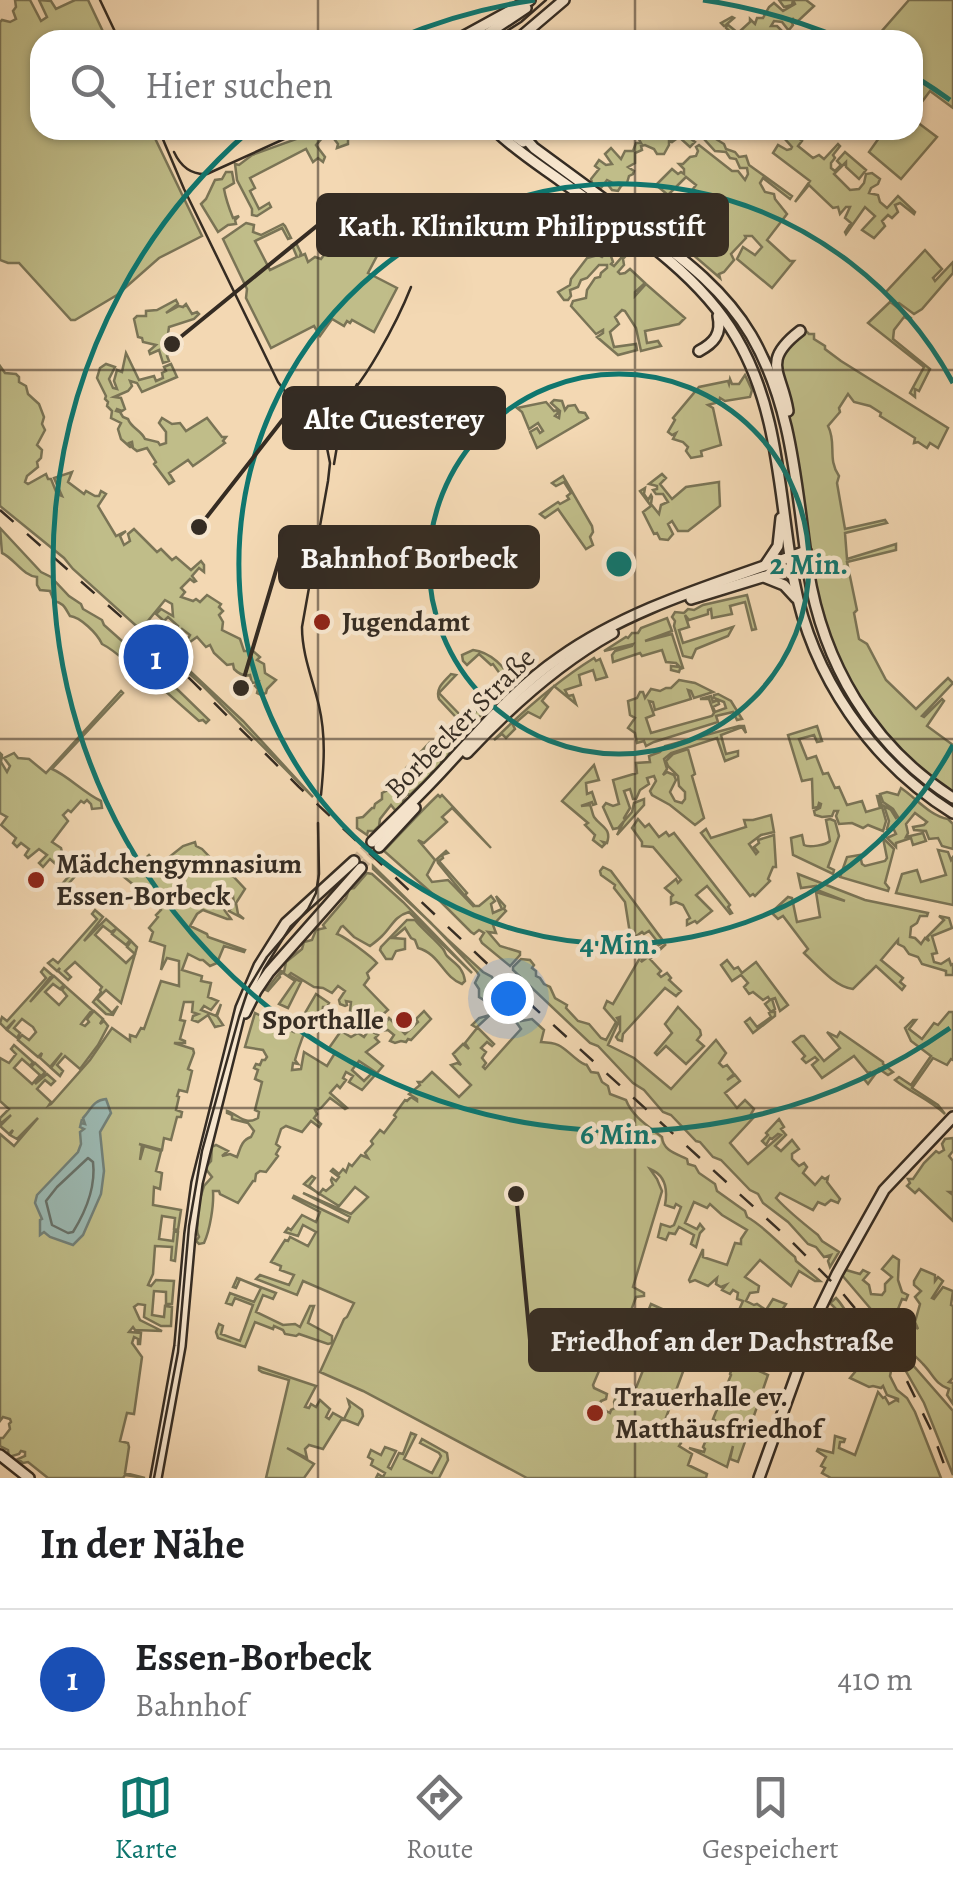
<!DOCTYPE html>
<html lang="de">
<head>
<meta charset="utf-8">
<style>
  :root { --surface:#fff; --page:#f2f2f2; --text:#202124; --muted:#757577; --line:#e0e0e0; --accent:#0f766e }
  body { margin:0; font-family:Alegreya,serif; background:var(--page); color:var(--text) }
  .you { position:absolute; left:508px; top:998px; width:35px; height:35px; margin:-25px; border:8px solid #fff; border-radius:50%; background:#1a73e8; box-shadow:0 0 0 15px #1a73e833 }
  .badge { display:grid; place-items:center; width:65px; height:65px; border-radius:50%; background:var(--accent); color:#fff; font-size:32px; font-weight:700 }
  .pin { position:absolute; translate:-50% -50%; border:5px solid #fff; box-shadow:0 2px 10px #0006 }
  .list { margin:0; padding:0; list-style:none }
  h2 { display:flex; justify-content:space-between; align-items:center; height:130px; margin:0; padding:0 40px; font-size:42px }
  h2 small { font-size:32px; font-weight:400; color:var(--muted) }
  .list li { display:grid; grid-template-columns:65px 1fr auto; gap:30px; align-items:center; box-sizing:border-box; height:140px; padding:0 40px; border-top:2px solid var(--line) }
  .list b { display:block; font-size:38px; white-space:nowrap }
  .list p { margin:0; font-size:32px; white-space:nowrap; color:var(--muted) }
  .list em { font-size:32px; font-style:normal; color:var(--muted) }
  .icon { flex:none; width:55px; height:55px; fill:none; stroke:currentColor; stroke-width:2; stroke-linecap:round; stroke-linejoin:round }
  .map { position:relative; flex:none; width:953px; height:1478px; overflow:hidden }
  .search { position:absolute; background:var(--surface); box-shadow:0 2px 8px #0004; left:30px; right:30px; top:30px; height:110px; display:flex; align-items:center; gap:25px; box-sizing:border-box; padding:0 35px; border-radius:30px; color:var(--muted); font-size:38px }
  .sheet { height:270px; background:var(--surface) }
  nav { display:flex; justify-content:space-around; align-items:center; box-sizing:border-box; height:140px; border-top:2px solid var(--line); background:var(--surface); font-size:28px; color:var(--muted) }
  nav a { display:grid; justify-items:center; gap:5px }
  nav .on { color:var(--accent) }
  .map>svg:first-child { display:block }
</style>
</head>
<body>
<div class="map">
<svg width="953" height="1478" viewBox="0 0 953 1478">
  <rect width="100%" height="100%" fill="#f3d8b3"/>
  <filter id="stains"><feTurbulence type="fractalNoise" baseFrequency=".002" numOctaves="4"/><feColorMatrix values="0 0 0 0 .2 0 0 0 0 .09 0 0 0 0 .02 0 0 0 .5 -.17"/></filter>
  <radialGradient id="worn" r=".72"><stop offset=".6" stop-color="#630" stop-opacity="0"/><stop offset="1" stop-color="#630" stop-opacity=".3"/></radialGradient>
  <g fill="#c0bd89" stroke="#7a7456" stroke-width="2.5">
    <path d="M15,0h15l11,21 6,-4 -8,-17 12,1 5,8 19,-9h13l19,40h-67v90h111l51,106 -43,22 -42,37 -42,25h-4l-52,-57h-11l-8,-3v-238l2,-2 8,2 6,-3 -3,-8 3,-4z"/>
    <path d="M779,0h27l8,6 -18,17 -3,-4 -2,2 2,4 -4,5 9,9 4,-3 1,1 -2,3h-5l-14,-18 -8,-1 -3,5h6l5,5 3,9h-35l-5,-3 -7,2 -12,-11 1,-3 -3,1 -3,-3 11,-6 2,1 -7,6 11,9 12,-11v-3l5,5 2,-6h6l6,-11 5,-4 9,8 12,-7 -2,-4 -1,5 -8,2z"/>
    <path d="M909,0h44v108l-23,-17 -17,23v-74h-28l-4,-2 -7,2z"/>
    <path d="M913,119l24,18 -36,42 -32,-27 10,-14 -1,-5 -9,-3h44z"/>
    <path d="M321,130h24l3,8v6l-11,4 1,-4 -7,-9h-6l-9,10 9,12 -2,5 -5,-4 -5,4 -7,-13 -56,29 5,10 -5,3 9,18 10,-6 2,4 -14,9 -5,-1v-6l-15,-29 -2,-16 4,1 13,-10z"/>
    <path d="M640,130h22l-1,4 7,-4h17l-2,3 12,9 -5,5 -11,-10 -7,5 -3,-3v6l-5,9h-7l-3,-5 -9,-4 -4,1 1,4 -7,3v10l-7,4 6,4 -1,3 -4,2 -2,7 -6,3 -3,5 -6,-1 -3,-4 2,-4 -4,-2 -6,8 -4,1 -4,-3 -2,-7 8,-10 -4,-3 4,-6 7,5 6,-1 -7,-10 6,-6 10,11 4,-8h8l3,-8h5l-5,-9z"/>
    <path d="M689,130h14l4,2 13,-2 -4,9 8,5 2,5 9,3 4,5 7,-1 3,9 43,31 -2,3 -27,-21 -3,5 5,9 9,2 1,5 12,15 -20,26 23,21h4l-22,27 -35,-29 6,-12 12,8 7,-8 -10,-11h-7l1,2 -15,16 3,6 -10,12 -5,2 1,4 -29,-25 -1,-6h-6l-26,-21 10,-10 4,3 -6,7 11,9 30,-31 -10,-9 -6,8 -6,-6 7,-6 14,7 -13,-9 3,-4 -10,-8 -18,18 -12,-10 16,-16 6,5 3,-2 3,2v-5l-5,-5h4l7,-7 6,-1 2,-5 -2,-4 3,-2 33,26h6l7,9 3,-6 -1,-6h-7l-4,-9 -6,-1 -4,-6 -11,-1 -12,-13z"/>
    <path d="M791,131l11,10 -4,5 15,12 6,-3 5,4 14,-15 2,2 -7,9 2,3 -4,5v5l4,3 6,-6 -4,-4 8,-9 21,18 -7,9 -13,-12v-5l-12,12 16,16 9,-1 5,-6 2,-9 6,-1 8,6 -2,5 -7,4 -2,5 9,2 2,7 7,6 11,-12 17,16 -1,2 -14,-11 -5,2 3,7 -6,6 -4,-3 -6,6 3,5 -11,12 -12,-8 13,-14 -10,-9 -19,27 -1,-2 6,-9 -6,-5 5,-11h-4l-6,7 -2,-7 -5,1 -24,-23 -14,17 15,-21 -37,-28 5,-8 9,5 4,-1 1,-2 -8,-9z"/>
    <path d="M226,172h6l2,11 -10,6c2,11 5,19 9,29l6,-2 -4,4 1,4 -8,1 -10,7 -17,-28 5,-5 9,-19 7,-1z"/>
    <path d="M246,223l8,2 -1,7 8,3 22,-11 2,2 6,12 -3,1 -6,-11 -27,13 15,29 27,-13 -5,-12 4,-2 5,10 -1,3 5,-2 3,8 7,-5 6,2 19,-26 38,21 -10,19 29,15 -23,44 -22,-12 -2,3 -3,-2 -3,5 -12,-7 -12,17 -6,-10 -43,22 -25,-50 1,-9 -24,-50z"/>
    <path d="M628,250h3l-8,9 1,6 -6,7 2,2 5,-1 5,-4 15,14 -10,9v4l11,-12 39,34 -6,6 -34,7 2,12 11,-2 3,5 -20,5 -5,-23 -11,-17 -3,-1 -7,7 4,7 -9,8 4,15 22,-3 1,6 -19,5 -21,-18 6,-4v-3l-7,4 -25,-28 2,-5 13,-3 1,-8 8,-12 5,-1 1,-4 6,-5v-3h-8l-12,13 -6,2 -3,7 -8,3 1,6 -3,4h-4l-6,-8 12,-7 1,-6 16,-21 11,-3 4,2 4,-4 5,3 2,6 -2,2 3,2z"/>
    <path d="M925,250l17,19 -9,9 2,3 18,-19v11l-31,36 -8,5 -15,-11 -6,1 18,14 -1,2 -6,-3 -10,13 -1,9 37,30 -11,22 -4,-2v8l-5,-4 14,-26 -56,-44 22,-21 1,-4 -6,-5z"/>
    <path d="M176,300l2,4 -12,9 13,-7 4,1 3,-3 6,10 5,-2 2,2 -5,5 -25,8 -1,7 3,5 -4,6 8,-3 2,5 6,-2 -11,5 -5,6 2,5 -6,2 -4,-13 -9,4 -1,-3 7,-6 -13,-3 -1,-4 -4,-1 -4,-18 3,-3h9v-5l11,-1z"/>
    <path d="M806,331l3,3h5v5l11,7v3l16,12 107,67 -10,20 -8,-5 -3,5 -9,-6 -4,1 1,-5 -35,-22 1,-3 -11,-7 -16,-4 -6,-8 -9,14 1,4 -12,14c9,17 -1,33 11,50l-2,7 8,46 40,-9 2,3 -42,10 2,26 49,-15v6l-49,12 10,48 -3,3 5,26 8,5 19,36 30,29 32,-31 5,5 -31,33 2,1 18,-18 2,2 -17,25 26,19v53l-27,-19 -65,-69 -42,-94 -41,-223 5,-47 8,-7z"/>
    <path d="M126,353l13,27 15,-4 2,5 7,-3 -1,-5 4,-2 -2,-4 7,-3 6,13 -35,15 -5,-9 -7,-2 2,5 -4,5 -14,6 7,1 4,11 -3,2 -5,-2 -1,2 4,1 3,5 5,2c3,9 13,11 17,20l13,3 2,3 6,-2v-11l-7,-9 3,-5 10,6 8,-1 6,8 21,-13 15,19h4l-3,4 2,2c-11,8 -20,15 -32,23l-5,-6 -19,13 5,8 -5,3 -15,-20 2,-2 -9,-14 -10,3 -4,-3 -1,-6 -3,1 2,4h-1l-9,-8 -3,-10 3,-6 -10,-5 1,-7 -5,-5 1,-4 -3,-3 1,-3 -9,-18 3,-10 6,-4 9,3 -6,12 4,9 4,1 -3,-8 3,-11 5,2z"/>
    <path d="M0,366l5,7 11,1 3,3v5l7,4 2,8 11,10 5,13 -2,7 3,6 -8,15 5,5 -1,8 -4,4 1,5 -11,9 -2,6 3,2 18,-10 2,5h3l6,15 5,2 -8,-18 18,-6 -4,10 16,12 2,-3 9,5h4l2,-5 5,3 -8,12 18,30 10,-5 -6,5 4,9 6,-4 -2,-7 6,-5 23,23 4,-3 11,11 4,-3 15,13 10,-9 3,4v7l-5,-4 -7,8 4,5 -2,1 -4,-3 -9,9 4,4 -4,5 12,4 3,-2 4,3 7,-7 14,9 -2,3 4,4 -4,4 4,7 -1,8 18,9 4,12h9l7,6 -3,3 7,4 1,9 11,7 -9,9 -1,4 -5,2 -4,-2 1,-4 -3,-3 3,-4 -6,1 -2,-8c-7,2 -12,-2 -16,-6l-1,-5 -6,1 -13,-12 -4,-8 -4,2 -9,-10 -7,5 -3,-2 3,-5 -8,-6 -3,4 -4,-3 3,-4 -10,-9 -4,4 -8,-7 5,-5 12,7 -1,-12 -7,-4 -22,27 100,94 70,76 -110,-111 -130,-117 -9,-11 -64,-52z"/>
    <path d="M745,375l7,15 -2,7 -25,4 -5,-3 -1,4 -11,3 5,3 8,37 -20,6 1,5 -11,2 -5,-7 2,-4 -5,-5 -10,-3 3,-6 -4,2 -4,-3 7,-12 -2,-2 26,-31 29,-6 1,3 1,-5 2,5h7z"/>
    <path d="M554,400l8,1 3,9 3,-4 7,-1 4,7 6,1 3,5 -51,30 -7,-16 7,-4 3,5 3,-2 -5,-8 -9,6 -7,-17 -5,-4 29,-6 8,9 3,-1 1,3 -3,3 4,2 1,-7 -9,-8z"/>
    <path d="M662,474l4,4 -6,6 12,15 14,-12 33,-5v3l1,21 -32,25h-10l-6,-10 -4,3 5,10 -5,6 -8,-1 -3,-6 -3,1 -11,-22 8,-6 -11,-15 5,-3 -1,6 4,6 3,-5 1,2 -1,7 8,10 2,-9 7,-3 -5,-8h-7l-3,-4 4,-1v-3l-8,-2z"/>
    <path d="M563,476l29,50 1,6 -3,5 3,8 -7,4 -28,-40 -13,9 -5,-4 18,-12 2,2 9,-5 -2,-3 4,-3 -7,-11 -8,4 -4,-3z"/>
    <path d="M0,528l41,44 10,5 18,19 12,8 2,5 19,11 2,5 28,25 10,5 67,65 -3,3 -3,-3 -4,1 -44,-39 -7,5c-8,-14 -32,-36 -46,-43 -5,-11 -22,-27 -32,-28 -5,-8 -6,-13 -16,-15l-4,-10 -10,-1 -3,-5v-8c-14,-1 -22,-18 -35,-24z"/>
    <path d="M747,595l9,34 -4,1 -7,-28 -15,4 2,8 -20,4 -1,-9 -3,1v4l-19,6 -4,-5 4,12 -10,3 4,13 50,-16 -5,9 -32,13 -4,9 -9,-2 -9,-30 1,-5 -3,-4 3,-5 9,1 4,-4 6,1 9,-5z"/>
    <path d="M667,618l5,13 -27,10 27,-7 11,34 -3,1 -1,3 -8,-2v-4l9,1 -4,-4 -10,-1 -4,-12 -20,6 -2,-3 -27,9 -1,-7 3,-4 17,-5 1,-2 -29,7 22,-14 2,1 4,-5h6l3,-5z"/>
    <path d="M473,650c17,2 33,17 40,33l-46,46 -28,-30c-4,-11 5,-17 12,-25l5,1 -17,18 27,28 40,-39 -13,-18 -2,1 -12,-11 -12,11 -4,-4 -1,-6z"/>
    <path d="M594,658l2,3 4,-2 7,18 -11,3 -3,-10 -14,5 2,10 -16,5 3,6 5,-1 3,9 -22,-18 -12,15 6,6 -8,11 -12,-6 -15,13 2,4 -9,9 -4,-4 -8,6c31,-31 63,-59 100,-82z"/>
    <path d="M679,680l16,3 18,9 -19,6 -3,-7 -3,-1 3,9 -36,11 -2,-8 -4,-1 5,14 -8,3 5,15 61,-17 2,-3 -5,-14h-9l11,-3 2,6 5,-2 1,4 -6,3 2,5 11,-4 -2,-6 -10,-4v-3l4,-1 13,7 11,18 -5,1 -4,-8 -17,4 2,6 -64,20 -8,4 -2,-5 -7,2 -2,-10 -7,-5 7,-10 -5,-3 -2,-14 9,-3 3,-6h3l2,6 6,-9 9,2 6,-3h5z"/>
    <path d="M121,691l2,2 -71,76c15,6 32,24 49,32l1,7 -10,1 -1,-5 -4,-4 -3,3 -3,-2 -10,11 -3,-2 -5,5 5,6 -16,21 9,6 2,8 12,11 11,-12 4,4 -26,30 -5,-5h3l7,-8 -19,-17 -7,8 -4,-4 8,-8 -8,-6 -11,9 -3,-3 4,-6 -8,-6 -4,4 -4,-4 3,-5 -15,-13 6,-8 -7,-4v-60l2,2 -1,7 6,10 3,-6 -6,-8 10,-5 4,5 11,1 17,14z"/>
    <path d="M739,726h5l2,7 -4,-6 -21,8 5,19 12,-3v5l-13,5 -8,-23 -46,15 -7,6 3,10 -4,6 4,-3 7,3 2,5 -6,12 5,9 7,2 3,-4v-7l-6,-6 -1,-10 -10,-10 -2,-5 7,-7 15,-5 7,25 -3,2 12,42 -9,7 -25,-20 -18,-10 -2,-4 6,-10 -2,-5 -7,2 2,6 -9,6 -4,9h-3l-3,-10 -6,2 6,17 -6,10 1,2 7,-8 2,-9 10,-4v6l-27,30 7,-14 -6,7 -5,1 -10,-22 3,-4 7,3 6,-2 -6,-24 24,-7 -1,-10 14,-1 -1,-6 11,-4 5,-6z"/>
    <path d="M817,726l5,15 -5,1 -3,-7 -15,4 8,20 9,-3 7,18 5,-1 7,15 4,-1 8,18 15,-4 4,11 14,-4 -3,-12h2l7,25 -3,10 -15,-6 -5,3 -11,-5 -13,1 -3,-8 2,-5h-4l-2,5 -10,1 -7,-2 -1,-4 6,-3 1,-4 -2,-1 -1,4 -5,1 -1,-29 -10,2 -14,-46z"/>
    <path d="M446,731l4,1 3,6 6,3v6l-9,4 -3,9 -6,2 1,4 -5,5h-5l-4,10 -8,4 -10,10 -3,-1 -4,6 1,5 -5,5h-4l-4,-5 -11,14 -1,7 -5,5h-6l-1,4 -10,-7v-10l6,-1 9,-9h2l1,-4 7,-5v-6l6,-3 3,-10 8,-2 8,-11 6,-1 2,-8 15,-16 -10,16h6c1,-5 14,-24 20,-27z"/>
    <path d="M594,765l5,15 -13,3 1,11 5,-2 4,12 -3,1 -1,-3 -11,4 9,-1c2,4 2,8 4,12 7,10 18,11 13,26l-4,-1 2,2 -3,3 -9,-7 2,-5 -10,-10 3,-2 -26,-22z"/>
    <path d="M901,788c15,10 29,28 47,31l5,5v25l-11,-3 -4,-8 -9,1 -3,-8 -12,-1 -1,-3 11,-2 3,-3 -12,-9 -9,11 2,9 -2,4 17,-4 3,8 -13,4 -2,-7 -15,5v4l-9,-9 9,-4 -2,-4 -7,-1 2,-8 -5,-15 7,4 5,8 2,-1 -5,-8 -10,-7 -3,-8 7,-2 11,3z"/>
    <path d="M438,795l2,2 2,-2 49,53 -39,-40 -10,9 5,5 -23,21 -6,-3 17,20 -8,15 5,7 16,-2 26,27 -36,-44 -1,-4 9,-8 2,2 -6,2 1,3 -4,3 28,32 -2,2 10,11h4l12,-10 4,5 -4,3 2,9 9,-4 -6,-13 9,10 -1,3 2,2 -13,14 3,8 -8,-1 12,14 20,6v3l-10,11 -28,-23 -2,-4 4,-6 -5,-3 -5,4 -3,-2 -36,-36 -51,-45c17,-18 35,-38 54,-56z"/>
    <path d="M771,815l3,17 -13,3 -12,9 7,10 2,-2 -4,-5 5,-4 -1,-3 16,-5 2,32h-3l-5,12 2,2 -15,15 -2,-2 -3,2 -49,-63 5,-4 5,9 35,-11 -2,-7h9z"/>
    <path d="M638,819l7,8 4,-3 10,13 7,-5 3,4 5,-3 56,72 -2,2 4,6 -2,1 -23,-28 -11,9 16,16 -15,12 -2,-2 -8,4v-5l3,-2 -7,-13 -7,-3 -5,2v-7l2,-2 -8,-7 11,-9 2,4 3,-3 -28,-33 -11,-1v-4l-10,-14z"/>
    <path d="M830,819l5,2 4,15 -11,31 6,3 -1,4 -40,-19 -2,-17 11,-3 2,10c5,3 22,0 26,-4l-4,-21z"/>
    <path d="M883,838l11,11 -9,34 4,5 -1,3 -48,-14 7,-20 13,-2 2,9 3,2 20,-5 2,-3z"/>
    <path d="M195,842l1,4 6,3 25,26 7,-8 4,4 -5,5 12,13 -9,14 2,11 6,5 -15,-8 5,-7 -1,-8 -7,3c-6,11 0,12 5,20h-4l-24,-9 -6,4 -7,12 17,8 1,3 37,13 -1,2 -20,-6 -7,17 -7,3 -7,-6h-3l-12,-6 -6,16 20,6 -1,5 10,2 -3,14 10,4 -7,9 -7,-4 -3,4 15,6 5,-12 -4,12 6,9 -8,2 -7,-12 -10,7 -6,-2 1,-4 5,-2 -6,-2 1,-10h-9l-4,18 5,1 -5,18 5,2v2h-11l19,6 1,4 -6,16 4,2 -5,21 -8,-2 -2,6 2,1 -3,13 6,2 -1,5h-4l-6,23 -7,-2 -2,12 -23,-6 3,1 -2,15 4,-14 17,5 -5,20 6,2 -2,16 -6,-2 -1,18 28,5 -3,20 -4,-1 1,-11 -13,-2 -3,23 14,2 1,-10 4,1 -3,29 -4,-1 1,-13 -17,-1 -2,28 -5,11 3,1 5,-6 18,1 -2,23h-6v-12l-12,-1 -2,24 12,2 1,-11 7,1 -1,19h-10l-17,-9 1,-12 -7,-1 -4,3 6,13 22,11 -27,-1 -2,-3 -4,5 12,1 -1,11h-2v-5l-4,-2 -2,6 10,14 -8,57 -7,-1 -7,28 8,2 1,4 -4,26 20,5 -20,-3 -2,3h-75l-20,-16 -5,1 -5,-4 7,-3v-4l-4,-1 -2,3 -10,3 -1,-7 -8,-4v-8h3l7,-9 -1,-5 2,-2 -1,-3 -7,-2 -3,4v-287l14,12 24,-28 -21,21 -7,-4 3,-5 -4,4 -9,-8 11,-11 -11,9v-6l9,-9 -9,-8v-43l9,5 7,-9 -5,-5 3,-4 19,17 -3,4 -8,-7 -8,9 18,16 8,-9 -9,-8 4,-4 10,9 -10,12 12,-10 8,7 -4,4 -6,-5 -8,9 14,13 -2,3 2,-1 39,-44 22,-32 18,13v-6l6,2 5,-9 3,1 17,-48 18,5v-25l-12,-3 -6,12 4,-24 -15,-5 3,-9 -4,-4 9,-11 -2,-2 5,-5 -3,-4 4,-4v-5l-2,-1 -5,1 -5,-4 -3,3 -23,-19 25,-22 9,11 25,-20z"/>
    <path d="M938,850l10,2 3,8 2,-3v48l-57,-12 6,-19 15,-4 4,12 25,-7z"/>
    <path d="M373,866l74,73 36,33 9,5 5,12 -2,8 5,3 11,-3 6,8 4,16 11,-2 12,11 -3,12c22,1 21,6 38,19 13,9 3,-3 12,11l7,1 4,9 6,4 2,8 16,6c6,16 22,26 36,37 1,14 15,17 25,22l1,5 7,2 4,7 16,11 2,7 28,20 2,6c17,9 33,28 48,40l1,4 24,20h-5l-16,-10 -8,15 -31,-26 -15,17 14,9 -1,6 -8,1 -4,8 8,4 3,-1 9,6 7,-11 13,5 -19,29 -3,-1 3,-7 -22,-12 -4,-1 -3,6 -3,1 8,-18 -6,-2 1,-6 -5,-3 -3,4 -8,-4 4,-5 -5,2 -5,-3 1,-6 -9,8 -13,-6 -5,2 -1,-2 14,-31v8l24,8 8,-22 6,1v-5l6,-9 -25,-15 -12,-11 -3,4 -13,-6 -9,21 12,6 3,-5 4,5 -4,4 -4,14 -5,-3 3,-9 -15,-8 -4,7 -6,-1 -3,7 -8,-3 3,-13 9,3 4,-2 7,-18 -5,-3 -2,4 -9,-3c3,-16 0,-30 -15,-36l7,10 5,12 -29,96 11,6v3l-8,1 -10,27 5,1 -2,6 -5,1 -8,-3 -1,10 6,8 -5,13 -4,-2 3,-8h-4l-2,-4 -3,1 -1,10 -12,28 1,3 13,6 -1,5 -5,2 -2,6 11,6 1,-3 4,-2 -1,-6 5,-13 4,1 -3,9 10,4 35,-88 -11,-5 -3,8 -5,-2 5,-12 62,28 -4,13 -2,-1 3,-9 -12,-4 -34,92 12,4 2,-6 3,1 -3,10 -4,2 7,9 -2,3 13,8 -4,11 19,9 -1,4h-179l-164,-87 -43,-19 24,-53 3,-2 7,-14 -51,-22 -6,14 -41,-16 4,-4 29,10 5,-10 -14,-5 1,-4 -10,-4 14,-22 3,1 2,-4 18,9 8,-14 -13,-7 -5,11 -13,-4 3,-4 3,2 11,-15 14,7 4,-10 -27,-14 1,-2 54,26 2,-5 -47,-24 48,21 17,-17 -13,-10 -16,19 -35,-22 8,-8 3,2 -6,8 10,8 4,-5 3,2 7,-6 -2,-5 1,-2 4,3 3,-4 -8,-6 2,-2 6,5 4,-5 3,3 3,-8 3,2 9,-11 7,3 -3,-5 8,-9 -2,-3 9,-11 4,3 12,-16 -2,-2 11,-15 2,1 4,-4 6,4v-2l-8,-5 11,-9 -2,-3h4l10,-10 27,25 12,-12 -20,-20 6,-2 4,2 -8,-11 10,-10 6,5 -4,-6 12,-15 -5,-3 7,-7 11,-3 -13,12 17,17 -2,2 -5,-4 -6,6 5,4 -4,6 4,5 -3,4 2,2 36,-40 -7,-10 -35,-22v-8l-4,-6 4,-8 -2,-3 -47,-50 -57,-53z"/>
    <path d="M603,867l8,4 53,71 -19,12 -4,8 25,-18 -16,15 11,12 -3,3 3,3 6,-4 4,5 -2,2 12,11 -5,5 -11,-8 -42,46 -1,7 -4,-1 -2,-3 4,-6v-14l-3,1 2,3 -11,24 26,13 37,31 45,-49 10,13 -7,10 4,4 4,-2 7,9 -7,6 8,-5 5,6 -15,12 12,15 8,-8 9,9 -3,5 3,3 -24,26 18,21 33,-29 -3,-1 -6,5 -2,-1 -4,7 -4,-4 6,-6 -2,-2 13,-14 5,8 -3,2 5,6 -11,11 6,5 11,-11 7,9 -7,5v5l7,7 5,-3 3,4 -4,6 12,12 7,-8 3,2 3,-2 -1,5 13,17 -2,4 -7,-3 -6,5 -7,-3 -5,8 -33,-17 -4,5c12,13 28,26 42,37l4,6 17,11 -9,15 -2,-6 3,-6 -7,2 -8,-10 -8,-3 -20,-22 -25,-19 -5,-9 -8,-4 -29,-30 -8,-3 -13,-15 -4,-1 -25,-26 -8,-3 -19,-22 -11,-7 -35,-37 -8,-3 -77,-73v-3l8,-8 9,1 4,5 -2,3 4,3v5l4,2 4,6 6,3 5,11 12,7 -1,3 12,13 11,3 12,14 5,2 10,-18 -12,-14 3,-7 6,3 27,-46 -8,-5 -1,-9 7,-5 4,6 -3,3 3,4 15,-11 -8,-10 -5,3 -2,-2 -11,8 -6,-38 -11,-14 1,-3 -14,-10 -1,-4z"/>
    <path d="M367,873l5,1 31,28 69,71 -63,-61c-15,4 -18,16 -27,24 -4,4 -8,7 -12,10l-16,-9 -11,-11 -2,1 -4,7c7,2 35,23 40,29l-10,10 2,5 -5,7 24,25 -7,6 6,5 2,-3 16,16 13,-12 -2,-3 8,-8 7,8 -20,21 -3,-1 -2,3 -5,-1 -6,2 -5,-2 4,-6 -6,-5 -9,1 -15,-10 -10,-1 -4,-9 1,-9 -5,-1 1,4 -2,1 -5,-2 -1,-4 6,-9 -7,-5 -6,7 -9,-5 -9,-1 -23,-14 -2,2 12,7 -13,26 -9,-4 16,-23 -12,-8 -4,2 1,2 -12,14 -2,-1 15,-19 3,1 2,-10 16,-13 2,-7 8,-2 4,-10 9,-2 -2,-3 23,-27 3,-9 5,-1z"/>
    <path d="M798,874l67,26 63,13 -1,3h-7l-3,7 -6,4 -1,10 5,1 6,6 4,-6 4,3 -2,-4 17,-17 -5,-4 10,2 3,10 -20,8 5,17 -5,1 2,8 7,2 8,-5 2,6 2,-1v11h-7v-4l-24,-7 -4,-7 -9,-3 -5,-7 -6,-3v-4l-17,20 22,18 -3,4 5,4 -3,4 -26,-24 -23,23c-18,-2 -36,-24 -49,-36l4,-4 -25,-33 -5,3 -5,-5 1,-4 14,-13 4,1 5,24 23,-5 -4,-25 29,9 -28,-11 -1,-4 -15,2z"/>
    <path d="M95,910l8,7 -19,24 22,-22 24,21 -4,5 -14,-11 4,-5 -5,3 -8,-6 -8,9 31,28 9,-9 -8,-7 4,-6 6,6 -16,56 -15,-13 -9,9 15,14 6,-7 -5,9 -7,-1 -13,-12 8,-10 -1,-2 2,-3 -27,-25 -10,9 6,6 -3,3 -10,-9 2,-3 -3,3 -9,-8 5,-4 5,4 39,-44 -5,-5z"/>
    <path d="M407,920h8c8,10 20,19 28,29 2,2 2,5 4,7 8,8 16,11 18,25l-3,3c-19,-7 -22,-30 -44,-36l-3,-8 -4,-2 -6,-10 -12,10 12,1v10l-9,2 -4,8h-6l-6,-9 1,-3z"/>
    <path d="M727,960l7,9 4,-2 4,6 14,-11 32,43 -8,6 -5,-13 -3,1 3,10 -4,3h4v4l-22,17 -8,-11 5,-4 7,9 14,-10 -2,-4 2,-1 -6,-8 5,-4 -2,-3 -5,3 -10,-8 -4,2 -5,-7 4,-4 -7,-8 -9,6 -11,-16z"/>
    <path d="M44,968l8,7 -22,27 24,-26 10,9 -4,4 -7,-5 -8,8 14,13 8,-9 -5,-6 3,-4 27,24 -11,14 4,2 4,-4 -2,-3 7,-8 9,8 -3,5 4,-3 4,5 -10,19 -18,24 -15,-13 -8,9 6,6 -3,5 -9,-8 11,-15 -12,14 -10,-9 2,-5 -4,4 -20,-17 4,-5 7,5 7,-8 -3,-5 -11,-8 -8,9 6,5 -3,5 -10,-8 8,-10 -9,9 -6,-6 2,-6 5,4 39,-43 -5,-6z"/>
    <path d="M316,994l13,9 -2,4h-4l-1,6 -6,1 5,3 -2,5 -9,-1c-8,15 -11,25 -15,39l3,4 -5,-1 -1,7 9,-1 3,-17 23,14 8,-13 -6,-5 12,-17 10,6 7,-4 6,4 5,-7 9,5 -3,3 4,4 -13,10 17,14 -6,7 -18,-12 -7,9 12,11 9,-9 3,2 -14,16 -13,-8 4,-6 -7,-4 -3,6 3,2 -6,8 -3,-3 -7,8 17,15 -2,1 -15,-11 -9,10 -6,2 2,4 -3,4 7,6 -2,3 -8,-6 -9,11 -16,-6 -5,3 -5,15 4,3 -4,7 2,2 -12,16 -6,-1 -4,3 -1,7h-2l-15,22 -18,-9 -1,-3h-6c1,14 -3,39 -9,52l-5,1 -3,-3 3,-4c-5,-8 2,-14 -4,-22l9,-29 8,-9 -7,-9 6,-7 1,-14 4,-2 12,6 -6,5 8,-2 7,3c3,-7 4,-17 14,-20l3,-6 -6,-8 -16,-4v-4l-5,-2v-2c12,4 18,15 31,7l1,-6 -4,-2 7,-28 -7,-3 3,-9 -4,-2 2,-4 4,1 2,-5h3l2,-3 -4,-7 -18,-3 10,-34 39,19z"/>
    <path d="M678,1007l22,23 1,5 -4,5 7,6 -18,18 -20,-18 -9,9 -2,-2 17,-20 -7,-9z"/>
    <path d="M949,1012h4v48l-2,-1 -4,6 -14,-7 -21,30 26,17 7,9c-15,-14 -35,-22 -50,-34l4,-3 12,8 20,-29 -20,-15 -6,-13 8,-8h3l-7,9 13,10 12,-16 4,2z"/>
    <path d="M827,1032l10,5 3,-5 43,30v2l10,8 -5,3 -9,-6 -11,15 -4,-5 7,-7 -3,1 -14,-17 -32,22 -10,-13 6,-5 -3,-3 -9,6 -4,-4 3,-3 -12,-14 8,-6h3l20,25 16,-13z"/>
    <path d="M953,1138v13l-4,5 4,5v31h-4l4,3v26l-34,-32 -4,4 -8,-7 3,-3 -2,-4h5l11,-16 12,-12 3,2 5,-3 -2,-6 3,-5z"/>
    <path d="M893,1256l6,4 -1,20 4,12 6,3 -2,5 -4,-1 -4,10 3,2 -1,7 8,9 6,-2 4,4 -3,-7 5,-18 -5,-7 6,-6 -7,-6v-4l7,-12 14,6v6l3,-4 5,4 -11,17 2,1 9,-12 10,4 -2,14 2,1v72l-4,4 4,1v21l-6,-9 2,-6c-14,-5 -16,-15 -26,-25 -8,-9 -13,-10 -17,-21 -11,-3 -8,-13 -15,-19l-4,4 -46,-54 5,-4 14,4 3,-4 6,3 -6,7 6,5 2,9 11,1 3,-4v-7l7,-7 -10,-8z"/>
    <path d="M237,1278l39,15 -3,6 -10,-4 -7,17 27,13 12,-1 5,3 10,-21h4l-6,17 24,13v7l-4,1 -29,-10 -3,2 -11,-2 -2,-4 -9,-4 -1,3 -18,-7 -10,25 -27,-9 -2,-6 3,-8 4,2 -2,8 19,7 13,-36 -18,-7 -3,7 -6,-2 4,-10 24,9 7,-14 -21,-9 -4,9 -3,-1z"/>
    <path d="M836,1298c6,6 9,13 14,19 14,16 28,34 41,54l-1,5 7,14 10,8 8,14 26,66h-110l-9,-5 3,-5 -4,-2 5,-9 -9,-6 1,-2 15,4 2,-17 10,3 -1,3h-4l-1,6 16,7 23,-63 5,6 2,-1 4,7 7,-4 2,1v-2l-11,-4 -4,-9 -2,2 -8,-2 -4,1 -19,-9 5,-6 -1,-3 3,-1 7,-22 -12,-15 -2,-1 -2,5 -21,-9 9,-17 -6,-6z"/>
    <path d="M883,1331l70,80v64l-29,-72z"/>
    <path d="M738,1351l25,9 -4,11 9,4 -30,87 -8,-3 3,-13 -6,21 -38,-19 15,4 1,-3 -2,-2 12,-27 -2,-1 18,-44 -1,-1z"/>
    <path d="M259,1367l57,19 -11,21 4,1 2,-4 5,3 4,-7 10,9 -4,8 3,2 4,-6 11,6 6,-12 -2,-7 14,10 1,6 -5,9 -12,-5h-5l-18,29 -14,-4 -4,4 2,9 -20,-10 27,16 -10,14h-38l23,-98 -27,-8 -3,-2z"/>
    <path d="M411,1433l5,2 -12,24 28,14 9,-17 -2,-3 -19,-10 2,-4 25,14 1,7 -9,18h-63l2,-4 5,3 2,-4 -14,-8 2,-5 -5,-3 3,-7 10,5 4,-8 11,4 -8,16 3,2 8,-16 4,1z"/>
  </g>
  <path fill="#9cb9b2" stroke="#738179" stroke-width="2.5" d="M106,1099l5,14 -11,19 4,39 -3,23 -18,41 -10,10 -23,-8 -6,-5 -4,3v-15l2,-1 -7,-16 2,-8 41,-43 3,-8 -1,-12 4,-3 -4,-2 2,-8 -1,4 4,1 -2,-6c8,-8 10,-18 23,-19z"/>
  <g fill="none" stroke-linecap="round" stroke-linejoin="round">
    <path stroke="#68726a" stroke-width="2.5" d="M88,1158l5,4c3,25 -7,49 -20,70l-5,1 -16,-8 -6,-24 11,-14z"/>
    <g stroke="#cdb696" stroke-width="9" stroke-dasharray="9 4.5" stroke-linecap="butt">
      <path d="M354,861l18,-19"/>
      <path d="M361,868l18,-21"/>
    </g>
    <defs>
      <g id="secondary">
        <path d="M457,40l73,-40"/>
        <path d="M478,40l48,-32"/>
        <path d="M517,40l47,-40"/>
        <path d="M495,130c20,20 44,35 66,51 62,44 136,89 175,156 44,74 43,162 58,244 18,95 77,181 159,232"/>
        <path d="M507,130l16,12"/>
        <path d="M518,130l16,18c33,24 65,48 98,72 44,34 90,66 119,115 42,72 45,153 57,234 15,94 63,177 145,229"/>
        <path d="M699,351c15,-8 23,-17 19,-35"/>
        <path d="M788,411c-6,-39 -28,-49 12,-80"/>
        <path d="M766,564l12,-18 3,-28"/>
        <path d="M764,577l20,8 12,13"/>
        <path d="M691,599l117,-36"/>
        <path d="M467,753c43,-46 90,-89 146,-120"/>
        <path d="M372,842c24,-24 48,-47 71,-72 35,-38 72,-82 116,-112 73,-52 164,-76 247,-107"/>
        <path d="M379,847l36,-39"/>
        <path d="M245,1013l11,-22 13,-19 92,-104"/>
        <path d="M0,1455l29,23"/>
        <path d="M156,1478l24,-132 10,-112 7,-51 44,-175 18,-42 27,-43 68,-62"/>
        <path d="M759,1478l61,-169 17,-35 47,-84 69,-73"/>
      </g>
    </defs>
    <use href="#secondary" stroke="#352c23" stroke-width="14"/>
    <use href="#secondary" stroke="#f7e6ce" stroke-width="9"/>
    <g stroke="#352c23" stroke-width="2.5">
      <path d="M100,0l19,40"/>
      <path d="M493,40l28,-18 25,-22"/>
      <path d="M159,130l25,59 94,193 49,66 3,15 -2,18 -26,146c0,28 11,53 17,79 7,30 5,59 2,89"/>
      <path d="M174,152c7,15 17,23 33,22l97,-44"/>
      <path d="M291,400c13,10 29,15 44,7 26,-13 65,-92 76,-120"/>
      <path d="M334,464l9,-53 14,-27"/>
      <path d="M154,1478l24,-126 11,-126 13,-75 37,-134 10,-30 18,-30 41,-48 8,-16 3,-19 -1,-51"/>
    </g>
    <path stroke="#352c23" stroke-width="2.5" stroke-dasharray="18 18" stroke-linecap="butt" d="M0,510l178,157 121,120 229,215 260,236 51,51 49,59 18,31 27,55 16,44"/>
  </g>
  <path fill="none" stroke="#352c23" stroke-width="2.5" stroke-opacity="0.55" d="M318,0v40M635,0v40M318,130v1348M635,130v1348M0,370h953M0,739h953M0,1108h953"/>
  <g fill="none" stroke="#0f766e" stroke-width="5">
    <circle cx="619" cy="564" r="190"/>
    <path d="M953 745A380 380 0 1 1 953 383"/>
    <path d="M950 1028A570 570 0 0 1 249 131M396 39A570 570 0 0 1 535 0M703 0A570 570 0 0 1 842 39M917 78A570 570 0 0 1 950 100"/>
  </g>
  <g fill="#8f2418" stroke="#f7e6ce" stroke-width="4">
    <circle cx="322" cy="622" r="10"/>
    <circle cx="36" cy="880" r="10"/>
    <circle cx="404" cy="1020" r="10"/>
    <circle cx="595" cy="1413" r="10"/>
  </g>
  <g text-anchor="middle" dominant-baseline="central" stroke-width="9" stroke-linejoin="round" paint-order="stroke">
    <g font-size="28" font-weight="bold" fill="#352c23" stroke="#f7e6ce" text-anchor="start">
      <text x="342" y="622">Jugendamt</text>
      <text x="56" y="864">Mädchengymnasium<tspan x="56" dy="32">Essen-Borbeck</tspan></text>
      <text x="384" y="1020" text-anchor="end">Sporthalle</text>
      <text x="615" y="1397">Trauerhalle ev.<tspan x="615" dy="32">Matthäusfriedhof</tspan></text>
    </g>
    <g font-size="28" fill="#352c23" stroke="#f7e6ce">
      <text transform="translate(460 723) rotate(-45)">Borbecker Straße</text>
    </g>
  </g>
  <circle cx="619" cy="564" r="15" fill="#0f766e" stroke="#f7e6ce" stroke-width="5"/>
  <g font-size="30" text-anchor="middle" font-weight="bold" fill="#0f766e" stroke="#f7e6ce" stroke-width="9" stroke-linejoin="round" paint-order="stroke">
    <text x="809" y="574">2 Min.</text>
    <text x="619" y="954">4 Min.</text>
    <text x="619" y="1144">6 Min.</text>
  </g>
  <path fill="none" stroke="#352c23" stroke-width="4" d="M172 344L318 225M199 527L284 418M241 688L280 557M516 1194L530 1340"/>
  <g fill="#352c23" stroke="#f7e6ce" stroke-width="4">
    <circle cx="172" cy="344" r="10"/>
    <circle cx="199" cy="527" r="10"/>
    <circle cx="241" cy="688" r="10"/>
    <circle cx="516" cy="1194" r="10"/>
  </g>
  <g fill="#352c23" stroke="#352c23" stroke-width="4">
    <rect x="318" y="195" width="409" height="60" rx="10"/>
    <rect x="284" y="388" width="220" height="60" rx="10"/>
    <rect x="280" y="527" width="258" height="60" rx="10"/>
    <rect x="530" y="1310" width="384" height="60" rx="10"/>
  </g>
  <g font-size="30" text-anchor="middle" font-weight="bold" fill="#fff">
    <text x="522" y="236">Kath. Klinikum Philippusstift</text>
    <text x="394" y="429">Alte Cuesterey</text>
    <text x="409" y="568">Bahnhof Borbeck</text>
    <text x="722" y="1351">Friedhof an der Dachstraße</text>
  </g>
  <rect width="100%" height="100%" filter="url(#stains)"/>
  <rect width="100%" height="100%" fill="url(#worn)"/>
</svg>
<div class="you"></div>
<div class="pin badge" style="left:156px;top:657px;background:#1a4fb4">1</div>
<div class="search"><svg class="icon" aria-label="search" viewBox="0 0 24 24"><circle cx="10" cy="10" r="6"/><path d="M15 15l6 6"/></svg>Hier suchen</div>
</div>
<section class="sheet">
<h2>In der Nähe<small></small></h2>
<ul class="list">
<li><span class="badge" style="background:#1a4fb4">1</span><div><b>Essen-Borbeck</b><p>Bahnhof</p></div><em>410 m</em></li>
</ul>
</section>
<nav>
<a class="on"><svg class="icon" aria-label="map" viewBox="0 0 24 24"><path d="M3 6l6-2 6 2 6-2v14l-6 2-6-2-6 2zM9 4v14M15 6v14"/></svg>Karte</a>
<a><svg class="icon" aria-label="directions" viewBox="0 0 24 24"><path d="M12 3l9 9-9 9-9-9zM9 14v-3h6M13 9l2 2-2 2"/></svg>Route</a>
<a><svg class="icon" aria-label="saved" viewBox="0 0 24 24"><path d="M7 4h10v16l-5-4-5 4z"/></svg>Gespeichert</a>
</nav>
</body>
</html>
